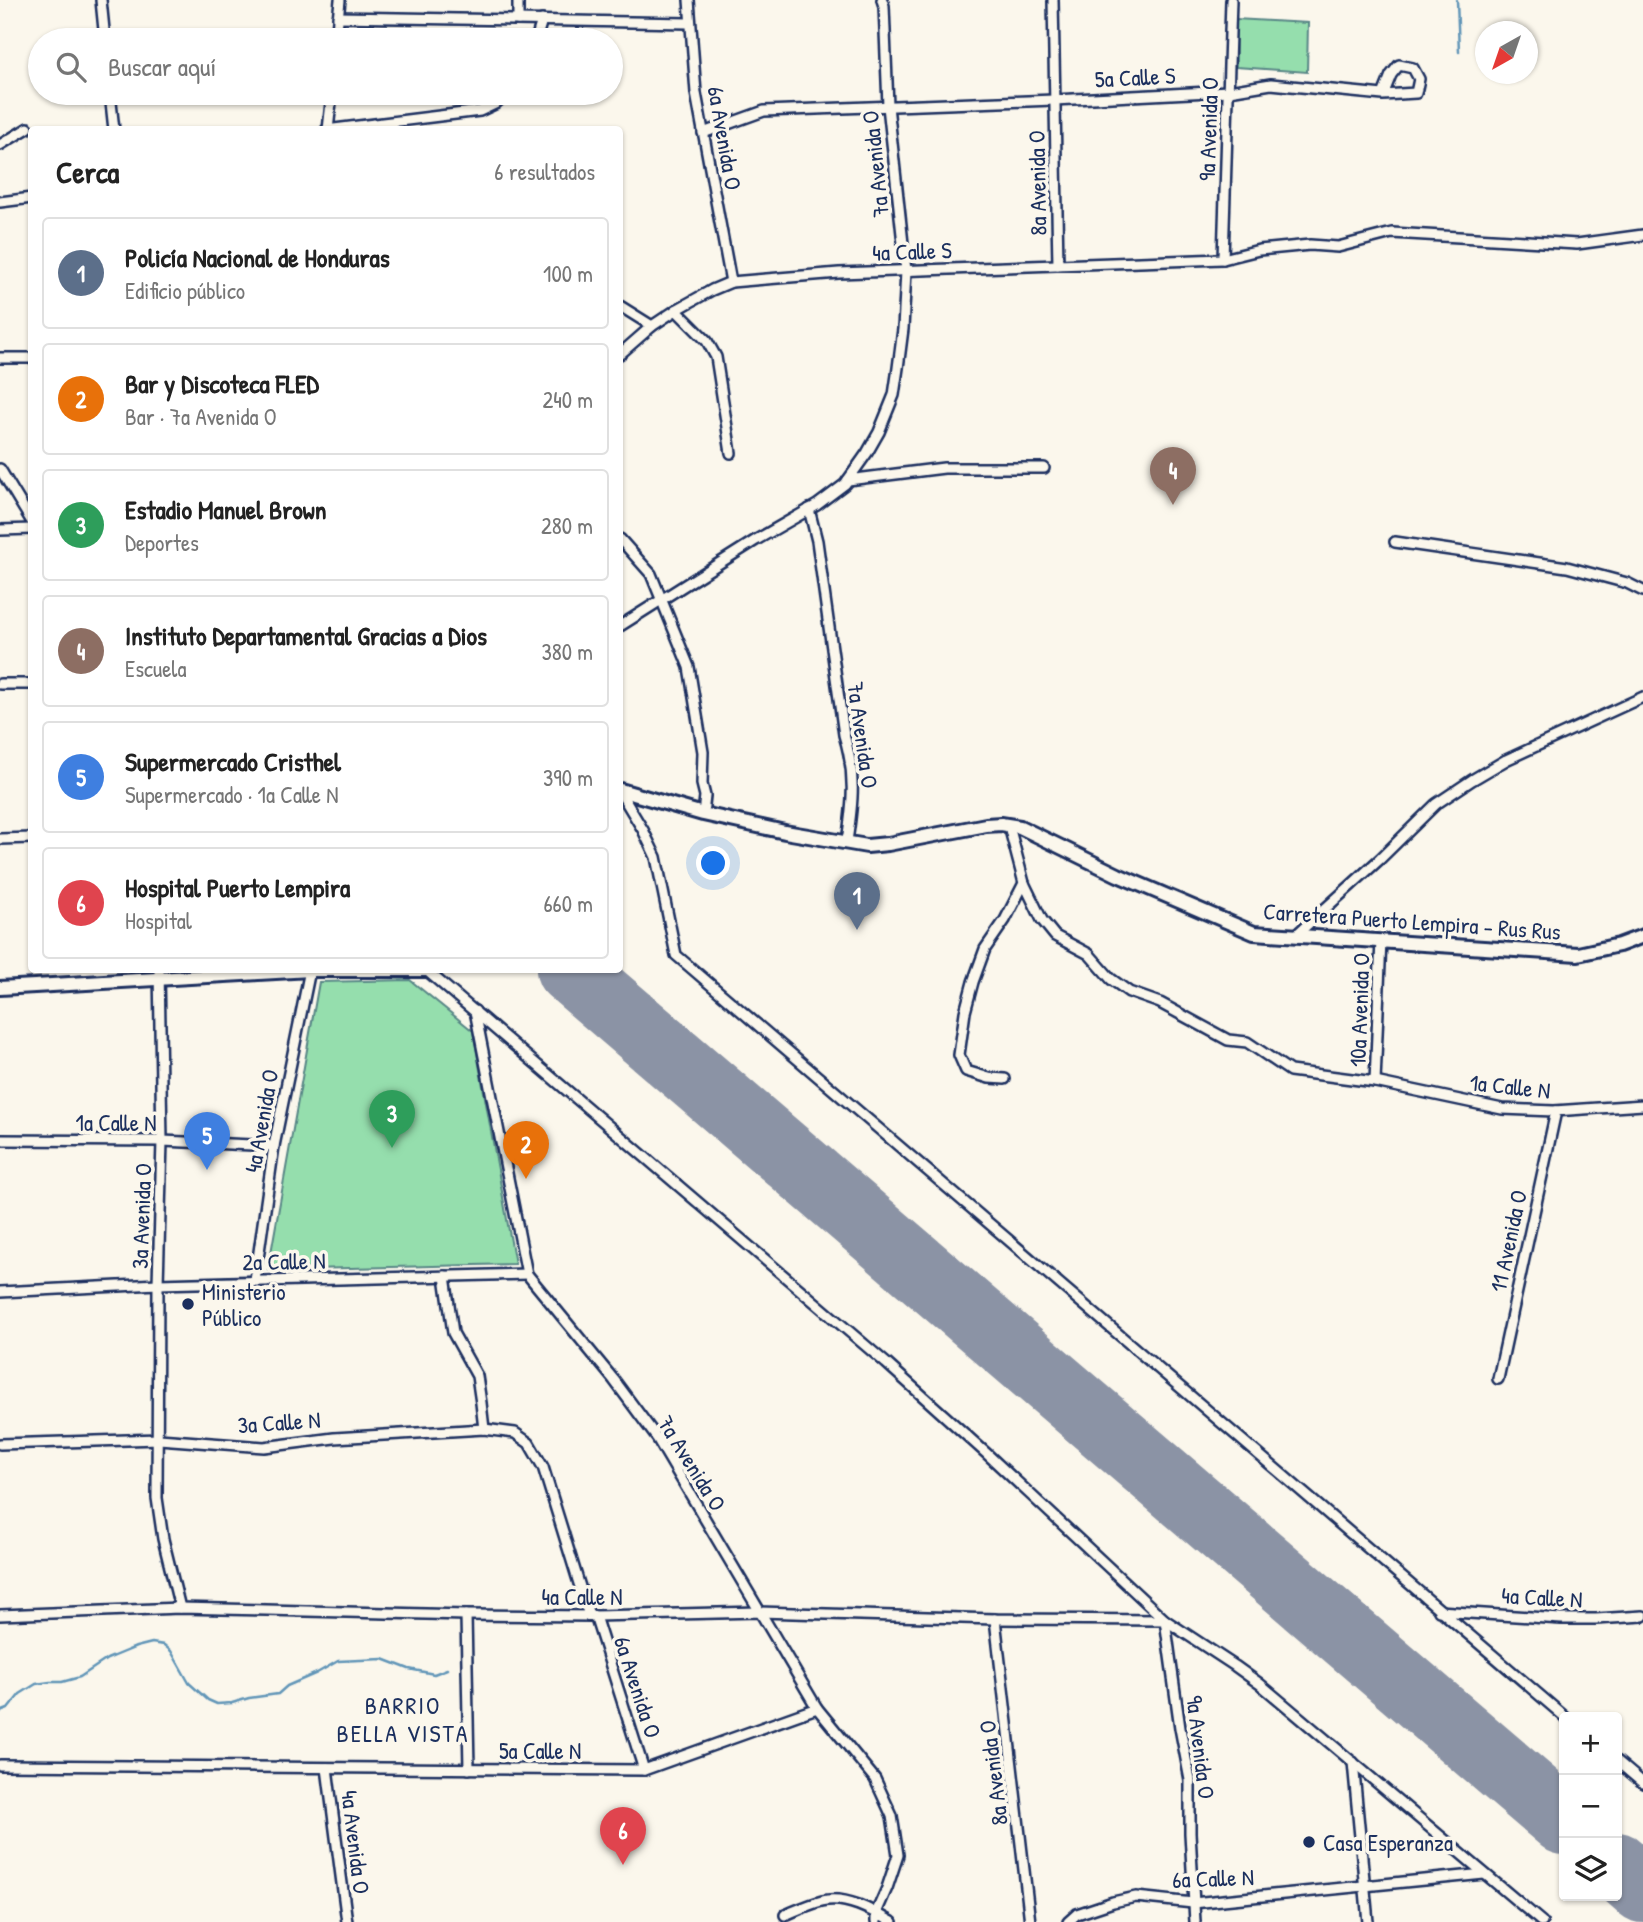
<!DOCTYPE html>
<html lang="es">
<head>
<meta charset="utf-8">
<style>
  :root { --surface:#fff; --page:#f6f6f6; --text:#222; --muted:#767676; --line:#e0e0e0; --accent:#2563eb }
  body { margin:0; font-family:"Patrick Hand",sans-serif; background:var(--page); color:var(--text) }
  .controls { position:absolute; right:21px; bottom:21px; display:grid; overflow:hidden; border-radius:7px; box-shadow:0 2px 5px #0004 }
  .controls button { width:63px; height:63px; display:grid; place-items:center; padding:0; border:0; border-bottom:2px solid var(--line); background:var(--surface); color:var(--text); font:35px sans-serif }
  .compass { position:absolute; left:1475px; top:21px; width:63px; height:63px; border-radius:50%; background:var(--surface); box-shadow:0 2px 5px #0004; rotate:220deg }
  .you { position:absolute; left:714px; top:864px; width:24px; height:24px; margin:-18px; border:5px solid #fff; border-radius:50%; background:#1a73e8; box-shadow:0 0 0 10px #1a73e833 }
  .badge { display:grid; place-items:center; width:46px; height:46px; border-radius:50%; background:var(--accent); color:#fff; font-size:23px; font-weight:700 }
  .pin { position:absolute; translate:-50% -58px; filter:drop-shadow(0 2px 4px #0008) }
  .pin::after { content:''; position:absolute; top:37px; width:24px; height:21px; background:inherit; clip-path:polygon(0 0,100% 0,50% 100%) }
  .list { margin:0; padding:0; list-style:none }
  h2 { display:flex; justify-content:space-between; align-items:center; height:91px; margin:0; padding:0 28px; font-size:30px }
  h2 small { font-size:23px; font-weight:400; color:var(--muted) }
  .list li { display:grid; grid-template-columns:46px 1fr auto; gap:21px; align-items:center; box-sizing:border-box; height:112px; margin:0 14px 14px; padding:0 14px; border:2px solid var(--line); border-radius:7px }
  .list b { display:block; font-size:26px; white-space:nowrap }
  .list p { margin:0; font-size:23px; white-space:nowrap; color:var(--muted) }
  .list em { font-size:23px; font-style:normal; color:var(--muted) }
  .icon { flex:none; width:38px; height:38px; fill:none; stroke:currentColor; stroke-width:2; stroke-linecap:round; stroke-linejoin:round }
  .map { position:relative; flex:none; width:1643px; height:1922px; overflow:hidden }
  .search { position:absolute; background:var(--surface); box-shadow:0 2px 5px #0004; left:28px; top:28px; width:595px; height:77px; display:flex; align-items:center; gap:18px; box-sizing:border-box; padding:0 24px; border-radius:38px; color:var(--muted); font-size:26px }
  .panel { position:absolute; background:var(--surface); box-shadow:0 2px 5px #0004; left:28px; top:126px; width:595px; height:847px; border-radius:7px }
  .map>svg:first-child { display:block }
</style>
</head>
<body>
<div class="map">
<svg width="1643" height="1922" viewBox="0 0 1643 1922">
  <rect width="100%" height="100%" fill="#fbf7ec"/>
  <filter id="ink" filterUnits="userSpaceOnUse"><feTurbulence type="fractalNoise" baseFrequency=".0143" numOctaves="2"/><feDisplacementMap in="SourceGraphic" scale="14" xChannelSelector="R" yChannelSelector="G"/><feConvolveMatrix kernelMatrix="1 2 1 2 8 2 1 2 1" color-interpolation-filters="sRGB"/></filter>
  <g filter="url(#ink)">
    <g fill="#95dead" stroke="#588686" stroke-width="2">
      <path d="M1235,19l73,4 -1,49 -71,-5z"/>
      <path d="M410,980l63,51 42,233 -247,6 51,-288z"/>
    </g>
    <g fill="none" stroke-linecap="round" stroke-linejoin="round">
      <g stroke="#6296b8" stroke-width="2.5">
        <path d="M1457,0l2,52"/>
        <path d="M0,1712l8,-3 12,-15 16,-10 14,-2h12l18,-5 27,-18 29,-12 16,-4 12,2 7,6 18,32 19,17 9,4 15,-1 17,-5 29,-4 9,-8 30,-13 21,-12 45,-2 26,10 25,5 13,-5"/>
      </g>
      <g stroke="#8b93a5" stroke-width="68">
        <path d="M570,970l994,851"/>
        <path d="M1617,1866l26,23"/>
      </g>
      <defs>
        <g id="street">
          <path d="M101,0l4,40"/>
          <path d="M689,0l7,93 35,189"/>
          <path d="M1053,0l5,265"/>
          <path d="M338,17l351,6"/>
          <path d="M518,20v-20"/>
          <path d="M336,40l4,-40"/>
          <path d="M536,40l6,-20"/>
          <path d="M110,93l4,37"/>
          <path d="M326,130l154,-19 15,-7 12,-11"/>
          <path d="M328,130l4,-37"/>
          <path d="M703,133l61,-22 290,-11 175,-9 42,-7 112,11 33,-2 3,-14 -6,-11 -14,-3 -8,10 -8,20"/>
          <path d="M0,145l28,-17"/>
          <path d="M0,202l32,-4"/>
          <path d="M1223,259l8,-259"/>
          <path d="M620,306l32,20"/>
          <path d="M676,310l31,31 9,16 15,96"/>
          <path d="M620,354l32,-28 24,-16 36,-20 19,-8 108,-9 384,-14 36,-9 51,-5 28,2 54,-14 185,11 66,-9"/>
          <path d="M0,358h32"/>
          <path d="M0,469l32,53"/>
          <path d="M848,480l96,-12h100"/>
          <path d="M809,509l8,32 27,194c12,39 9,67 3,106"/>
          <path d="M0,530l32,-1"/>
          <path d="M620,539l31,35 38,93 14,85 -1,32 3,12 -2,18"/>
          <path d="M1395,542l172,25 60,16 16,8"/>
          <path d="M620,626l136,-86 61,-35 28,-21 22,-31 12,-21 15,-37 4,-27 5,-39 3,-58 -18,-165 -4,-100 -2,-6"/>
          <path d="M0,684h32"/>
          <path d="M620,792l23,38 13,27 20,98 889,762"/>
          <path d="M0,839l32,-1"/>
          <path d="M1024,883l18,37 13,16 34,18 22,25 18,13 31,11 68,37 19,2 43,29 85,11 127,27 52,2 89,-6"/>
          <path d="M1296,935l84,-76 56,-55 36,-24 34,-20 137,-63"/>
          <path d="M159,970l3,171 -4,143 -1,214 6,41 17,69"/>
          <path d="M426,970l460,393 100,90 179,167 70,46 25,18 282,238"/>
          <path d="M475,1011l52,263 87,106 43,58 160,270 58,71 17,37 6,39 -11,33 -11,25v9"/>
          <path d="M1005,1079l-16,-1 -23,-7 -7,-16 6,-43 8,-30 12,-33 20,-29 19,-37 -15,-57"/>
          <path d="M1375,1082l6,-142"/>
          <path d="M0,1140l162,1 112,5"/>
          <path d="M445,1276l8,57 24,43 4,27 3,26"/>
          <path d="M255,1280l19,-134 36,-176"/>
          <path d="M0,1292l158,-8 369,-10"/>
          <path d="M1498,1379l58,-268"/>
          <path d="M0,1444l159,-5 105,8 70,-9 150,-9 31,4 14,10 14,24 46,149"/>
          <path d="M1439,1611l122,8h35l47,-3"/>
          <path d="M0,1615l180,-7 286,7 129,1 164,-4 236,7 170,1 15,108 10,52v53l5,89"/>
          <path d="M466,1615l3,154"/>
          <path d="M595,1616l49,154"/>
          <path d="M995,1619l35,303"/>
          <path d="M1617,1761l26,22"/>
          <path d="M1353,1762l15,160"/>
          <path d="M0,1765l644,5 173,-62"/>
          <path d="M327,1768l20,154"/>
          <path d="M785,1915c12,-5 25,-11 37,-14 24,-6 51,10 70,21"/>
          <path d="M1068,1922l9,-8 36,-12 23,-5 57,6 291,-29"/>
        </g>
        <g id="secondary">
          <path d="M620,790l83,24 82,18 82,14 21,-2 98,-19 15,-1 19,3 98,48 136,58 324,21 41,-9 24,-9"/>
          <path d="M0,988l310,-18h116"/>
        </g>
      </defs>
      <use href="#street" stroke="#1b2f5e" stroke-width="14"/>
      <use href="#secondary" stroke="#1b2f5e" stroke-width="18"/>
      <use href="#street" stroke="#fbf7ec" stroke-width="9"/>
      <use href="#secondary" stroke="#fbf7ec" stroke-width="12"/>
    </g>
  </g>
  <g fill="#1b2f5e" stroke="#fbf7ec" stroke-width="2.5">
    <circle cx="188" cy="1304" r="7"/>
    <circle cx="1309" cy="1842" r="7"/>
  </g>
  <g text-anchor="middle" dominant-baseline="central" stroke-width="7" stroke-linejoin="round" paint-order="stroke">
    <g font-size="23" fill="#1b2f5e" stroke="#fbf7ec">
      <text transform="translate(1135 77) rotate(-3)">5a Calle S</text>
      <text transform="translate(1208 129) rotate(-88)">9a Avenida O</text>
      <text transform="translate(725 138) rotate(80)">6a Avenida O</text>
      <text transform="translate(875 164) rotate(-96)">7a Avenida O</text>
      <text transform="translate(1037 183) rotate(-91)">8a Avenida O</text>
      <text transform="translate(912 251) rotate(-2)">4a Calle S</text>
      <text transform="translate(863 735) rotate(82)">7a Avenida O</text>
      <text transform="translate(1412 921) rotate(4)">Carretera Puerto Lempira - Rus Rus</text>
      <text transform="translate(1359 1010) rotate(-88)">10a Avenida O</text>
      <text transform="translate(1510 1086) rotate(6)">1a Calle N</text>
      <text transform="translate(261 1121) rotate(-80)">4a Avenida O</text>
      <text x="116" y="1122">1a Calle N</text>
      <text transform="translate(141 1216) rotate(-88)">3a Avenida O</text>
      <text transform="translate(1508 1241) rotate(-78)">11 Avenida O</text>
      <text transform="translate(284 1261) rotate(-1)">2a Calle N</text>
      <text transform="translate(279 1422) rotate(-4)">3a Calle N</text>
      <text transform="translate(692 1463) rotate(58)">7a Avenida O</text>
      <text x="582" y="1596">4a Calle N</text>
      <text transform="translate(1542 1597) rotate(3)">4a Calle N</text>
      <text transform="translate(638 1687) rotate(72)">6a Avenida O</text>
      <text transform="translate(1201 1747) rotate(83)">9a Avenida O</text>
      <text x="540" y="1750">5a Calle N</text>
      <text transform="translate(993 1773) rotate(-97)">8a Avenida O</text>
      <text transform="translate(356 1842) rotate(83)">4a Avenida O</text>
      <text transform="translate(1213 1878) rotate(-2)">6a Calle N</text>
    </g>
    <g font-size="23" fill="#1b2f5e" stroke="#fbf7ec" text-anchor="start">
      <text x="202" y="1291">Ministerio<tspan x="202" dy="26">Público</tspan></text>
      <text x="1323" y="1842">Casa Esperanza</text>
    </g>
    <g font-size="24" letter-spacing="2" fill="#1b2f5e" stroke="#fbf7ec">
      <text x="403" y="1705">BARRIO<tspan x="403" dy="28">BELLA VISTA</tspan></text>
    </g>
  </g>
</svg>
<div class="controls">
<button>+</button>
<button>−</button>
<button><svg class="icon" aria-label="layers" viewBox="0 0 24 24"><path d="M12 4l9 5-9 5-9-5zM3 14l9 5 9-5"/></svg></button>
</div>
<svg class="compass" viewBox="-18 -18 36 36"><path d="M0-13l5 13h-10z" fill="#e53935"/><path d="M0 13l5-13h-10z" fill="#767676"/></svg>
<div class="you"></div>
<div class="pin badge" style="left:857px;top:930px;background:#5c6f8a">1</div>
<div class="pin badge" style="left:526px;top:1179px;background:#e8710a">2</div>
<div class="pin badge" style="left:392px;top:1148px;background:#2e9e5b">3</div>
<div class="pin badge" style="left:1173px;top:505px;background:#8d6e63">4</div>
<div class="pin badge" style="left:207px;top:1170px;background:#3f7fe0">5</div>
<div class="pin badge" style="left:623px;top:1865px;background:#e0444e">6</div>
<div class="search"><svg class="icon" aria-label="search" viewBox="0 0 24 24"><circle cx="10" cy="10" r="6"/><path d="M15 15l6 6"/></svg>Buscar aquí</div>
<section class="panel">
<h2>Cerca<small>6 resultados</small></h2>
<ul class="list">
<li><span class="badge" style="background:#5c6f8a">1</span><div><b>Policía Nacional de Honduras</b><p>Edificio público</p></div><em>100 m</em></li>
<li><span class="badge" style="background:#e8710a">2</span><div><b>Bar y Discoteca FLED</b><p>Bar · 7a Avenida O</p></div><em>240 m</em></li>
<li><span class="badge" style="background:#2e9e5b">3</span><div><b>Estadio Manuel Brown</b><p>Deportes</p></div><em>280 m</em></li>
<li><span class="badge" style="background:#8d6e63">4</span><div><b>Instituto Departamental Gracias a Dios</b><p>Escuela</p></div><em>380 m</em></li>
<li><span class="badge" style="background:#3f7fe0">5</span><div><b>Supermercado Cristhel</b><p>Supermercado · 1a Calle N</p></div><em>390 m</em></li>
<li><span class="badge" style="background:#e0444e">6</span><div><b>Hospital Puerto Lempira</b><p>Hospital</p></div><em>660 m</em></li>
</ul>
</section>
</div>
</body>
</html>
